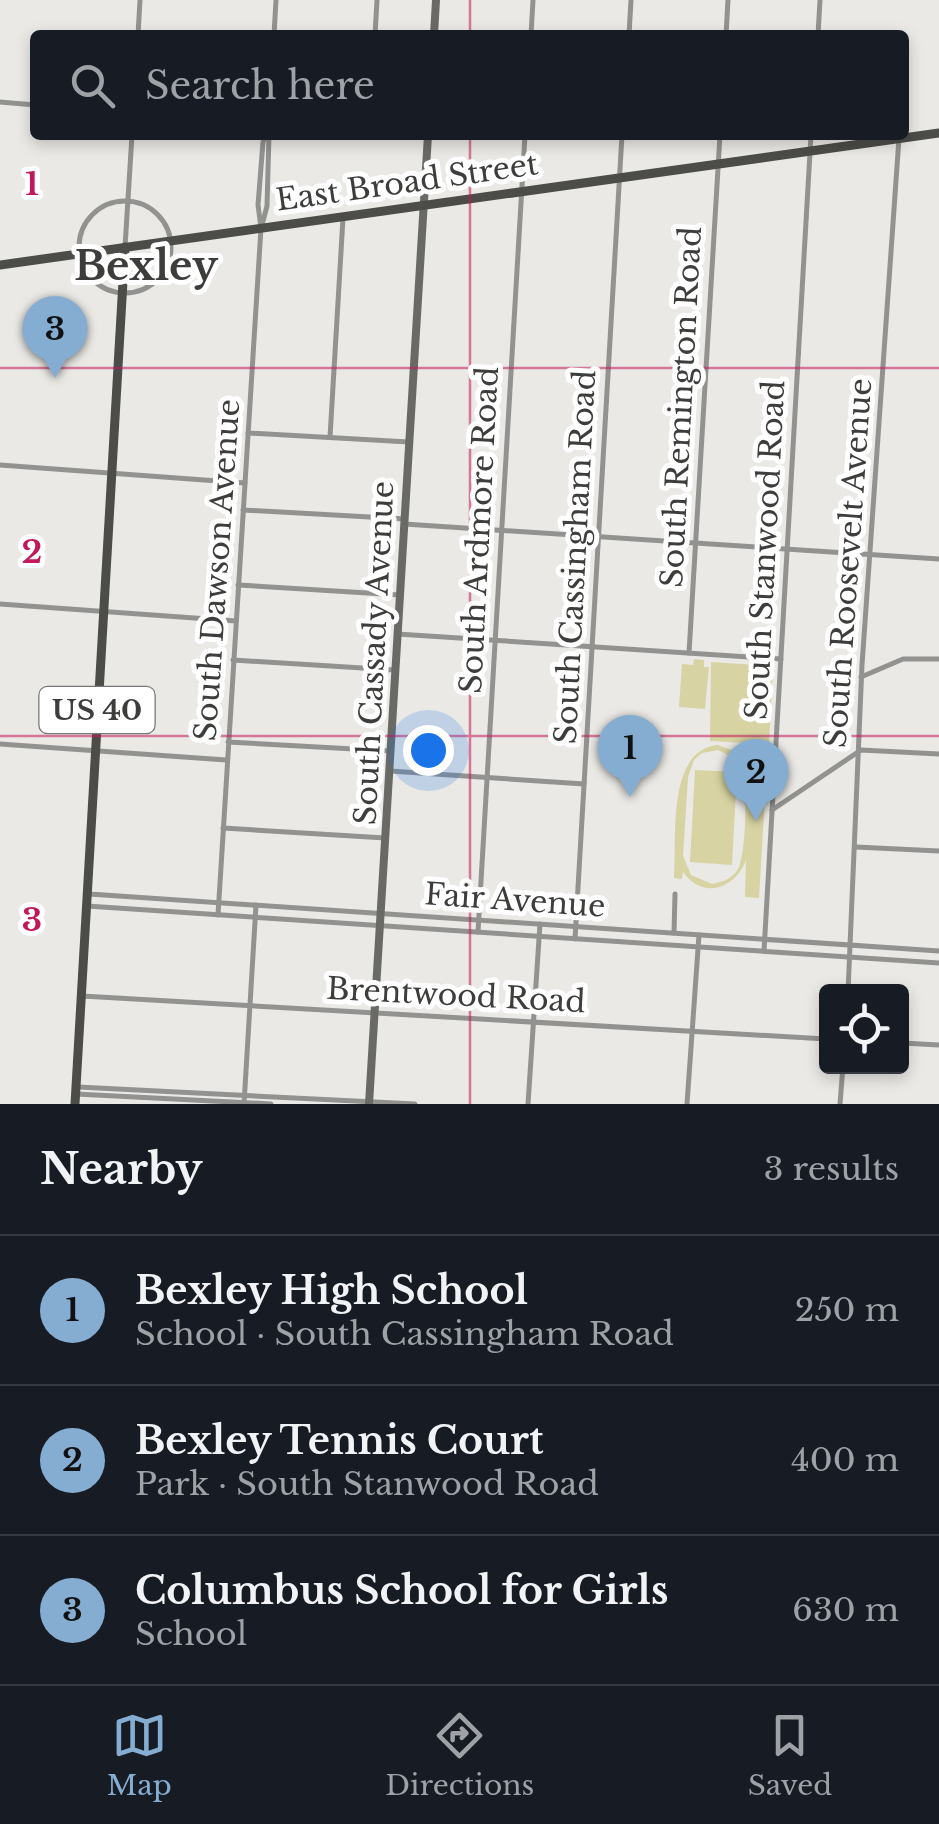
<!DOCTYPE html>
<html lang="en">
<head>
<meta charset="utf-8">
<style>
  :root { --surface:#171b24; --page:#20242c; --text:#f1f3f6; --muted:#9ea1a6; --line:#363941; --accent:#85add2 }
  body { margin:0; font-family:"Libre Baskerville",serif; background:var(--page); color:var(--text) }
  .controls { position:absolute; right:30px; bottom:30px; display:grid; overflow:hidden; border-radius:10px; box-shadow:0 5px 15px #0003 }
  .controls button { width:90px; height:90px; display:grid; place-items:center; padding:0; border:0; border-bottom:2px solid var(--line); background:var(--surface); color:var(--text); font:50px sans-serif }
  .you { position:absolute; left:428px; top:750px; width:35px; height:35px; margin:-25px; border:8px solid #fff; border-radius:50%; background:#1a73e8; box-shadow:0 0 0 15px #1a73e833 }
  .badge { display:grid; place-items:center; width:65px; height:65px; border-radius:50%; background:var(--accent); color:#111; font-size:32px; font-weight:700 }
  .pin { position:absolute; translate:-50% -82px; filter:drop-shadow(0 2px 5px #0008) }
  .pin::after { content:''; position:absolute; top:52px; width:35px; height:30px; background:inherit; clip-path:polygon(0 0,100% 0,50% 100%) }
  .list { margin:0; padding:0; list-style:none }
  h2 { display:flex; justify-content:space-between; align-items:center; height:130px; margin:0; padding:0 40px; font-size:42px }
  h2 small { font-size:32px; font-weight:400; color:var(--muted) }
  .list li { display:grid; grid-template-columns:65px 1fr auto; gap:30px; align-items:center; box-sizing:border-box; height:150px; padding:0 40px; border-top:2px solid var(--line) }
  .list b { display:block; font-size:38px; white-space:nowrap }
  .list p { margin:0; font-size:32px; white-space:nowrap; color:var(--muted) }
  .list em { font-size:32px; font-style:normal; color:var(--muted) }
  .icon { flex:none; width:55px; height:55px; fill:none; stroke:currentColor; stroke-width:2; stroke-linecap:round; stroke-linejoin:round }
  .map { position:relative; flex:none; width:939px; height:1104px; overflow:hidden }
  .search { position:absolute; background:var(--surface); box-shadow:0 5px 15px #0003; left:30px; right:30px; top:30px; height:110px; display:flex; align-items:center; gap:25px; box-sizing:border-box; padding:0 35px; border-radius:10px; color:var(--muted); font-size:38px }
  .sheet { height:580px; background:var(--surface) }
  nav { display:flex; justify-content:space-around; align-items:center; box-sizing:border-box; height:140px; border-top:2px solid var(--line); background:var(--surface); font-size:28px; color:var(--muted) }
  nav a { display:grid; justify-items:center; gap:5px }
  nav .on { color:var(--accent) }
  .map>svg:first-child { display:block }
</style>
</head>
<body>
<div class="map">
<svg width="939" height="1104" viewBox="0 0 939 1104">
  <rect width="100%" height="100%" fill="#eae9e5"/>
  <g fill="#d7d3a2" fill-rule="evenodd">
    <path d="M694,659l10,1v7h5l-4,42 -26,-2 3,-43 11,1z"/>
    <path d="M711,662l62,4 -4,78 -59,-3z"/>
    <path d="M718,745l21,8 12,25 2,-33 15,1 -9,152 -14,-1 1,-37c-11,29 -43,40 -63,12l-1,7 -8,-1c3,-40 -8,-128 44,-133zM718,750l21,11c10,16 7,89 0,106 -5,11 -16,15 -27,17l-21,-9 -8,-19 5,-79 6,-17 8,-7z"/>
    <path d="M695,770l42,2 -5,93 -42,-3z"/>
  </g>
  <g fill="none" stroke-linecap="round" stroke-linejoin="round">
    <g stroke="#929290" stroke-width="5">
      <path d="M138,35l2,-35"/>
      <path d="M274,35l2,-35"/>
      <path d="M375,35l2,-35"/>
      <path d="M531,35l2,-35"/>
      <path d="M629,35l2,-35"/>
      <path d="M726,35l2,-35"/>
      <path d="M818,35l2,-35"/>
      <path d="M0,102l35,3"/>
      <circle cx="125" cy="247" r="46"/>
      <path d="M262,225l5,-19 2,-71"/>
      <path d="M125,247l7,-112"/>
      <path d="M248,433l161,9"/>
      <path d="M330,437l13,-219"/>
      <path d="M0,465l245,18"/>
      <path d="M243,510l162,9"/>
      <path d="M404,524l535,35"/>
      <path d="M238,585l162,10"/>
      <path d="M0,604l236,17"/>
      <path d="M397,634l384,25"/>
      <path d="M689,653l31,-518"/>
      <path d="M233,660l162,10"/>
      <path d="M861,677l42,-18h36"/>
      <path d="M228,742l162,9"/>
      <path d="M0,744l226,16"/>
      <path d="M390,771l194,13"/>
      <path d="M772,810l89,-60 78,4"/>
      <path d="M223,828l162,10"/>
      <path d="M856,847l83,4"/>
      <path d="M89,894l850,57"/>
      <path d="M87,906l852,57"/>
      <path d="M218,915l43,-687 -3,-23 5,-63 4,-7"/>
      <path d="M478,932l47,-797"/>
      <path d="M674,933l1,-39"/>
      <path d="M575,939l47,-804"/>
      <path d="M764,951l47,-816"/>
      <path d="M848,992l14,-327 37,-527"/>
      <path d="M82,996l744,43"/>
      <path d="M902,1043l37,2"/>
      <path d="M78,1087l337,17"/>
      <path d="M76,1094l195,10"/>
      <path d="M244,1104l12,-199"/>
      <path d="M528,1104l12,-180"/>
      <path d="M687,1104l12,-169"/>
      <path d="M840,1104l3,-38"/>
    </g>
    <g stroke="#696966" stroke-width="8">
      <path d="M434,35l2,-35"/>
      <path d="M369,1104l59,-969"/>
    </g>
    <g stroke="#4c4c49" stroke-width="9">
      <path d="M0,265l939,-132"/>
      <path d="M75,1104l50,-857"/>
    </g>
  </g>
  <path fill="none" stroke="#c2185b" stroke-width="2.5" stroke-opacity="0.55" d="M470,0v35M470,135v969M0,368h939M0,736h939"/>
  <g text-anchor="middle" dominant-baseline="central" stroke-width="10" stroke-linejoin="round" paint-order="stroke">
    <rect fill="#fff" stroke="#777776" stroke-width="2.5" x="39.5" y="687" width="115" height="46" rx="8"/>
    <g font-size="28" font-weight="bold" fill="#3d3d3b">
      <text x="97" y="710">US 40</text>
    </g>
    <g font-size="30" fill="#3d3d3b" stroke="#fff">
      <text transform="translate(407 182) rotate(-8)">East Broad Street</text>
      <text transform="translate(681 407) rotate(-87)">South Remington Road</text>
      <text transform="translate(479 530) rotate(-87)">South Ardmore Road</text>
      <text transform="translate(765 550) rotate(-87)">South Stanwood Road</text>
      <text transform="translate(575 557) rotate(-87)">South Cassingham Road</text>
      <text transform="translate(848 563) rotate(-86)">South Roosevelt Avenue</text>
      <text transform="translate(217 570) rotate(-86)">South Dawson Avenue</text>
      <text transform="translate(374 653) rotate(-87)">South Cassady Avenue</text>
      <text transform="translate(515 900) rotate(4)">Fair Avenue</text>
      <text transform="translate(456 995) rotate(3)">Brentwood Road</text>
    </g>
    <g font-size="40" font-weight="bold" fill="#3d3d3b" stroke="#fff">
      <text x="146" y="266">Bexley</text>
    </g>
  </g>
  <g font-size="32" text-anchor="middle" font-weight="bold" fill="#c2185b" stroke="#fff" stroke-width="10" stroke-linejoin="round" paint-order="stroke">
    <text x="32" y="195">1</text>
    <text x="32" y="563">2</text>
    <text x="32" y="931">3</text>
  </g>
</svg>
<div class="controls">
<button><svg class="icon" aria-label="locate" viewBox="0 0 24 24"><circle cx="12" cy="12" r="6"/><path d="M12 2v4M12 18v4M2 12h4M18 12h4"/></svg></button>
</div>
<div class="you"></div>
<div class="pin badge" style="left:630px;top:797px">1</div>
<div class="pin badge" style="left:756px;top:821px">2</div>
<div class="pin badge" style="left:55px;top:378px">3</div>
<div class="search"><svg class="icon" aria-label="search" viewBox="0 0 24 24"><circle cx="10" cy="10" r="6"/><path d="M15 15l6 6"/></svg>Search here</div>
</div>
<section class="sheet">
<h2>Nearby<small>3 results</small></h2>
<ul class="list">
<li><span class="badge">1</span><div><b>Bexley High School</b><p>School · South Cassingham Road</p></div><em>250 m</em></li>
<li><span class="badge">2</span><div><b>Bexley Tennis Court</b><p>Park · South Stanwood Road</p></div><em>400 m</em></li>
<li><span class="badge">3</span><div><b>Columbus School for Girls</b><p>School</p></div><em>630 m</em></li>
</ul>
</section>
<nav>
<a class="on"><svg class="icon" aria-label="map" viewBox="0 0 24 24"><path d="M3 6l6-2 6 2 6-2v14l-6 2-6-2-6 2zM9 4v14M15 6v14"/></svg>Map</a>
<a><svg class="icon" aria-label="directions" viewBox="0 0 24 24"><path d="M12 3l9 9-9 9-9-9zM9 14v-3h6M13 9l2 2-2 2"/></svg>Directions</a>
<a><svg class="icon" aria-label="saved" viewBox="0 0 24 24"><path d="M7 4h10v16l-5-4-5 4z"/></svg>Saved</a>
</nav>
</body>
</html>
